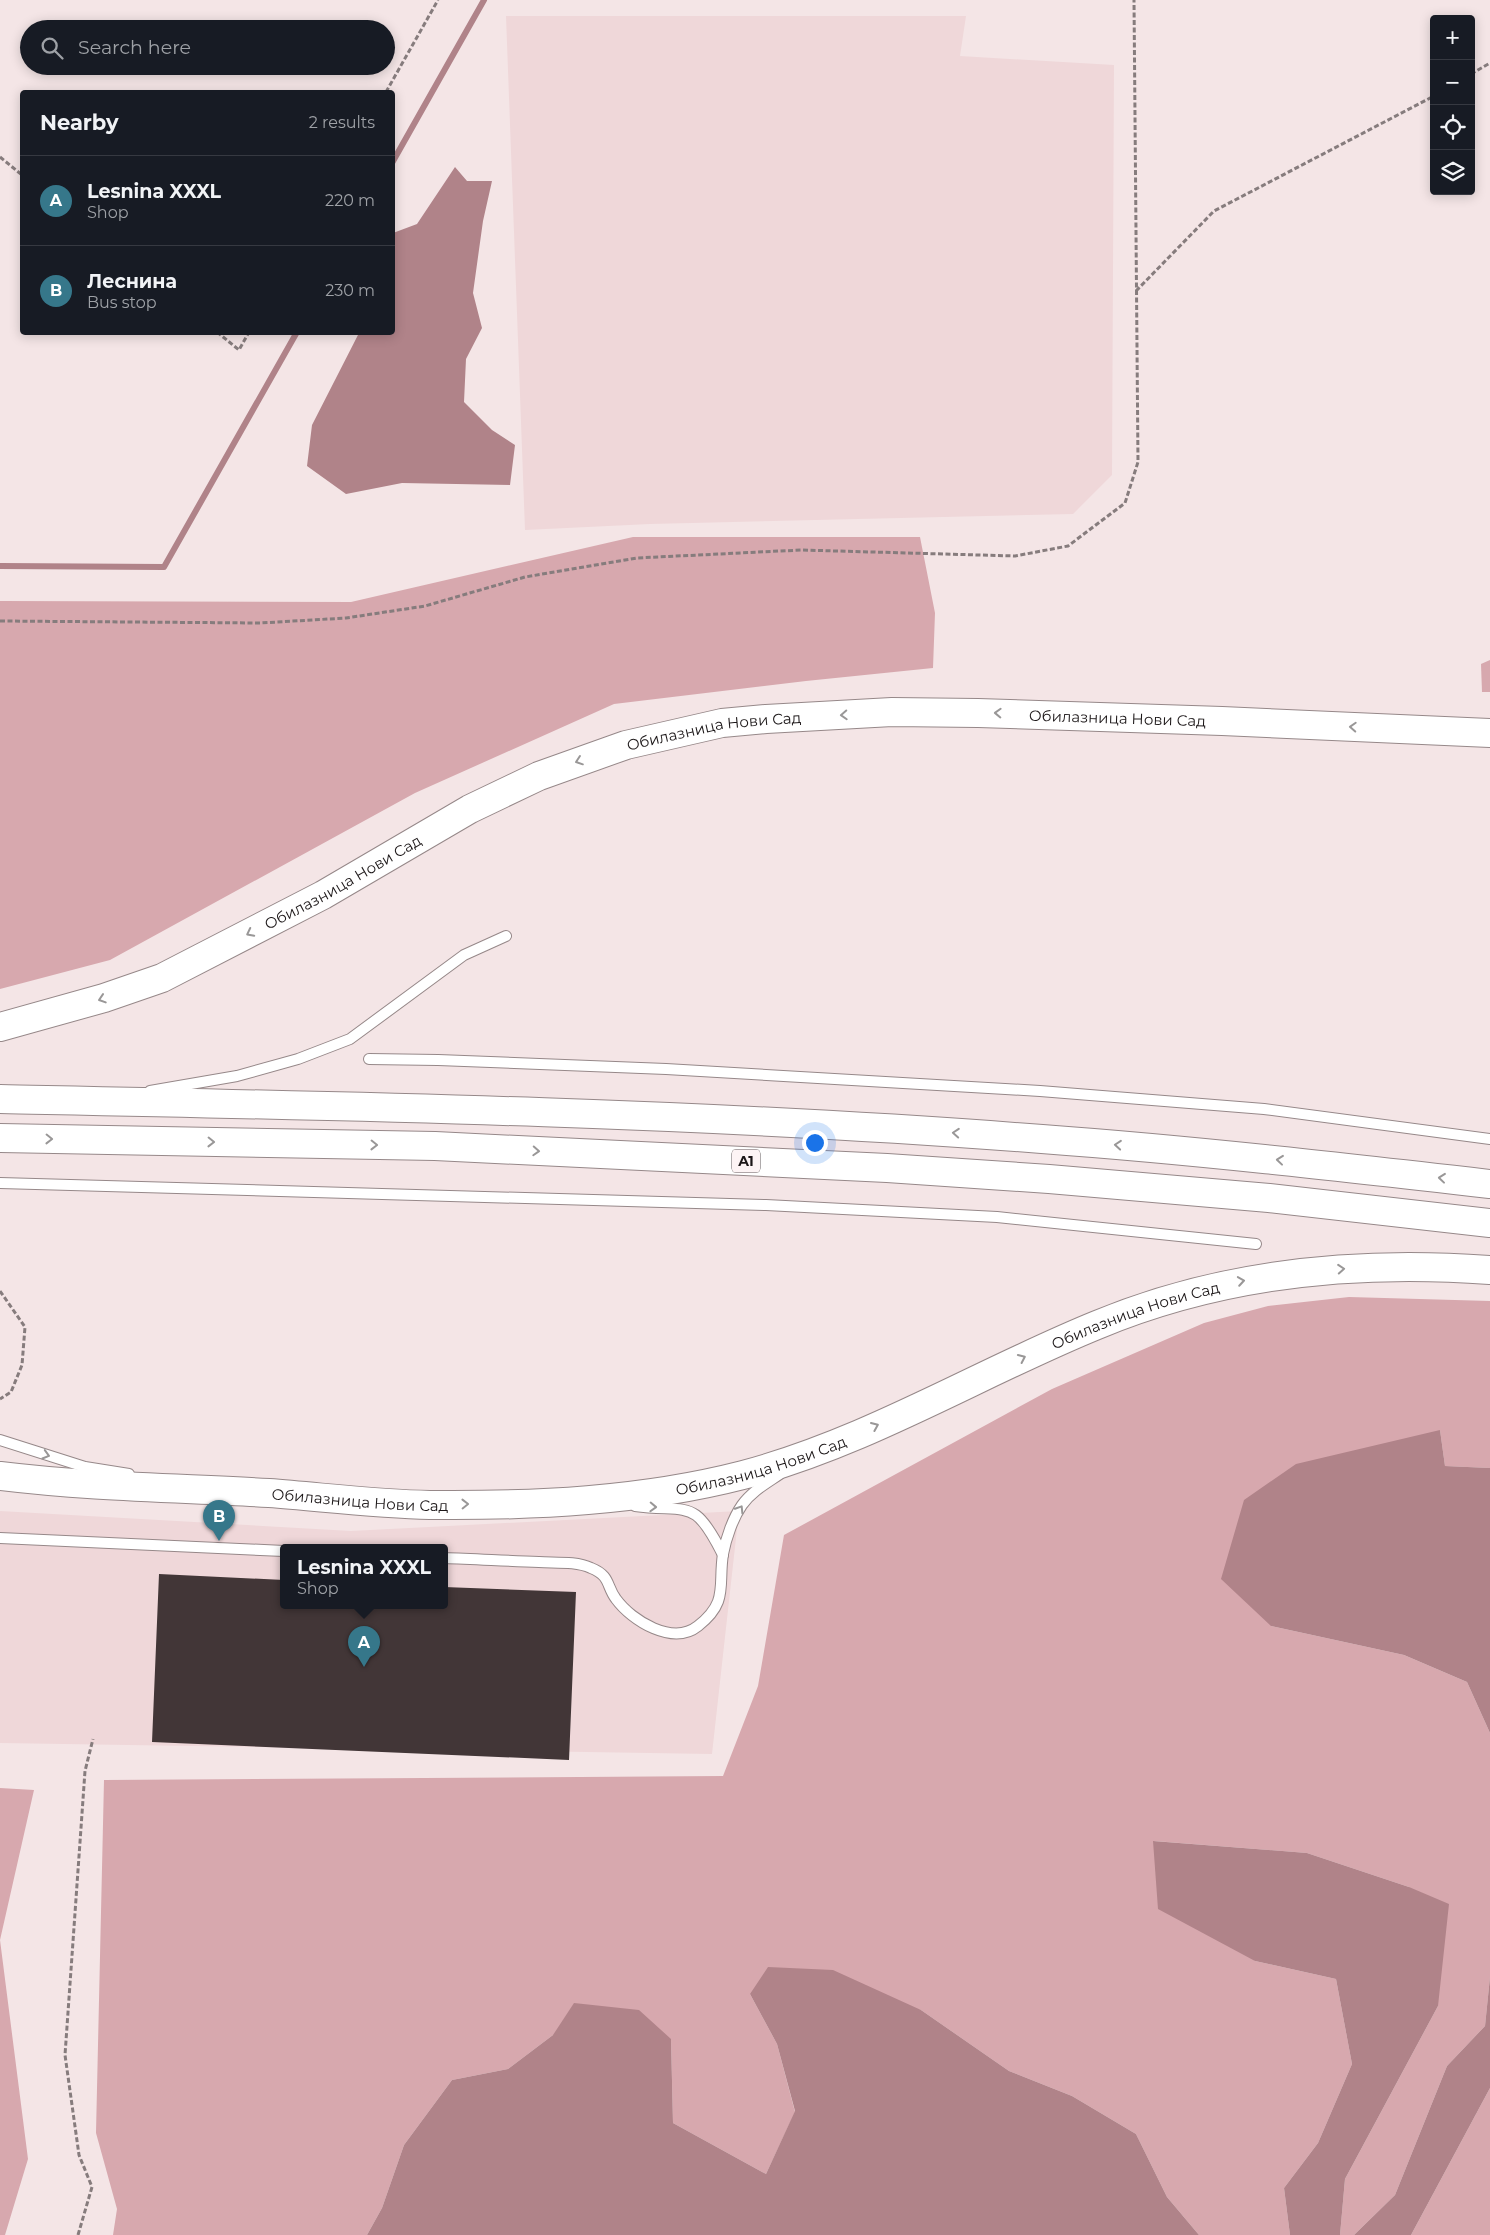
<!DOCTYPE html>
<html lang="en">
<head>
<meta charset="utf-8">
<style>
  :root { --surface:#171b24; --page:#20242c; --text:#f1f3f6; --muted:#9ea1a6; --line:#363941; --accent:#36778a }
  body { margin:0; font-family:Montserrat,sans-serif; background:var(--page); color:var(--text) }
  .controls { position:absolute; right:15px; top:15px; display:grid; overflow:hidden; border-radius:5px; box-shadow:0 2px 12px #0003 }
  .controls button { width:45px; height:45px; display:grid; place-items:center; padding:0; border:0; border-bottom:1px solid var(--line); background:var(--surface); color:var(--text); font:25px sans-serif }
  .you { position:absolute; left:814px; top:1142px; width:18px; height:18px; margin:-12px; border:4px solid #fff; border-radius:50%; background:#1a73e8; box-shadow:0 0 0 8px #1a73e833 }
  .badge { display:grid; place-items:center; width:32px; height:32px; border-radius:50%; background:var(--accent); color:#fff; font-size:16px; font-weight:700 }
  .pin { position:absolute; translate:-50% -41px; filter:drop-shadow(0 1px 2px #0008) }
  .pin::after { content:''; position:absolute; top:26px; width:18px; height:15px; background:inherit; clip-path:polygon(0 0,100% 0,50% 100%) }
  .popup { position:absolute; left:280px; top:1544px; width:168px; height:65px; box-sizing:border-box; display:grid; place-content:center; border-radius:5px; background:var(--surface); filter:drop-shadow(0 1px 4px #0005); font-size:16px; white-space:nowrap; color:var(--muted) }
  .popup b { font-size:19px; color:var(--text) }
  .popup::after { content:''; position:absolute; left:50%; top:100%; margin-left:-10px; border:10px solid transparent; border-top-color:var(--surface) }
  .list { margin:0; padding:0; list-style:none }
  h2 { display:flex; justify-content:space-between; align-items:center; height:65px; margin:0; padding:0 20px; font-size:21px }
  h2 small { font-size:16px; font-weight:400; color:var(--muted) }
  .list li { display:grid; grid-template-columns:32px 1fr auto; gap:15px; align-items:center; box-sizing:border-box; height:90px; padding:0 20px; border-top:1px solid var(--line) }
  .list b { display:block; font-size:19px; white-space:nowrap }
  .list p { margin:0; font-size:16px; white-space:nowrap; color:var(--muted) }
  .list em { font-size:16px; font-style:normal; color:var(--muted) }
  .icon { flex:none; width:28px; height:28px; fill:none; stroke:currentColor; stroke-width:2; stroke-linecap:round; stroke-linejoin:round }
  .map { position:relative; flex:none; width:1490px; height:2235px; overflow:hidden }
  .search { position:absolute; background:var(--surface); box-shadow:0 2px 12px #0003; left:20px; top:20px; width:375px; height:55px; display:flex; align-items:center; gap:12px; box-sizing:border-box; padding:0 18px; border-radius:28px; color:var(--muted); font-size:19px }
  .panel { position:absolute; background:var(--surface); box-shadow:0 2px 12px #0003; left:20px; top:90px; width:375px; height:245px; border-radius:5px }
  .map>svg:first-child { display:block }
</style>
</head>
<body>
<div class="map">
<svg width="1490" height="2235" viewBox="0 0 1490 2235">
  <rect width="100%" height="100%" fill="#f4e5e6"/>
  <g fill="#efd7d9" fill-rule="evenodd">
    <path d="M506,16h460l-6,40 154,9 -2,410 -39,39 -423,10 -125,6z"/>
    <path d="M0,1511l351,20 388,-20 -27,243 -712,-11zM284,1548h160v58h-160z"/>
  </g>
  <g fill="#d7a8ae">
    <path d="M633,537h287l15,76 -2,55 -127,13 -192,23 -199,89 -305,167 -110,29v-388l351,1z"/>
    <path d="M1490,660v32h-8l-1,-28z"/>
    <path d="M1349,1297l141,4v167l-45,-2 -5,-36 -169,196 133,29 63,27 23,51v244l-5,49 -38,40 -52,129 -41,40h-14l5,-56 93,-173 -29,-119 -102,-34 -153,-12 101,120 81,18 16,85 -34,79 -34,45 6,47h-91l-32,-38 -31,-63 -64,-38 -63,-25 -88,-61 -171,-16 27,50 18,68 -29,62 -93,-51 -2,-84 -118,-4 -45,34 -56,11 -48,65 -22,63 -15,27h-254l4,-26 -21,-76 8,-353 619,-4 35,-90 26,-151 268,-146 152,-66 64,-17z"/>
    <path d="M0,1788l34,2 -34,150 28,219 -23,76h-5z"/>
    <path d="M1490,2088v147h-79z"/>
  </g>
  <g fill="#b08389">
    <path d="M455,167l12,14h25l-9,40 -10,72 9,35 -16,31 -2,43 28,28 23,15 -5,40 -108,-2 -56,11 -39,-28 5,-41 47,-92 33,-1 1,-99 24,-9z"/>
    <path d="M1440,1430l5,36 45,2v265l-23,-51 -63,-27 -133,-29 -50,-47 23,-79 52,-36z"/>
    <path d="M1153,1841l154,12 102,34 40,17 -11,102 -93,173 -5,56h-50l-6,-47 34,-45 34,-79 -16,-85 -81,-18 -97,-52z"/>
    <path d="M768,1967l65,3 88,40 88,61 63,25 64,38 31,63 32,38h-832l15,-27 22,-63 48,-65 56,-11 45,-34 21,-32 65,7 32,29 2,84 93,51 29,-63 -18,-67 -27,-50z"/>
    <path d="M1490,1977v111l-79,147h-57l41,-40 52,-129 38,-40z"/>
  </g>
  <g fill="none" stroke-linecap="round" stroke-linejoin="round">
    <g stroke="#b08389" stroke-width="6">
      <path d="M392,163l92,-163"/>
      <path d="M0,566l164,1 133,-235"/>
    </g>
  </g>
  <path fill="#423637" d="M159,1574l125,6v26h160v-19l132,5 -7,168 -417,-18z"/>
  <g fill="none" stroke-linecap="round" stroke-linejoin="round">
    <defs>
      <g id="lane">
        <path d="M369,1059l69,1 228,9 374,22 224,18 226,30"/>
        <path d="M150,1091l87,-15 61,-17 52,-20 114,-84 42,-19"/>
        <path d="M0,1183l766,22 231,12 259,27"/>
        <path d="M0,1440l85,27 44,7"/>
        <path d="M635,1506c55,7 59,-9 88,49"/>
        <path d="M0,1538l284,13"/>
        <path d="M444,1558c32,1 63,3 95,4 16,1 37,-1 52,6 20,8 15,18 25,31 16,22 57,47 82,27 31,-24 20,-41 25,-72 3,-16 10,-36 19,-49 10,-14 25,-22 38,-31"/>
      </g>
      <g id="primary">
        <path id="s1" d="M0,1027l104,-29 58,-20 161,-83 147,-86 69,-33 87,-31 96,-22 44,-4 126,-7 86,1 244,8 268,12"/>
        <path id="s2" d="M0,1476c89,11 180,12 269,17 53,4 107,11 161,12 104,1 212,-4 313,-30 125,-33 236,-102 354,-150 125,-52 259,-65 393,-55"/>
      </g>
      <g id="highway">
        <path d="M0,1099c348,7 695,13 1042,40 150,11 299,28 448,45"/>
        <path d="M0,1138l435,8 452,22 162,11 220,19 221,25"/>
      </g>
    </defs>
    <use href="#lane" stroke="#968889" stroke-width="12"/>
    <use href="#primary" stroke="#968889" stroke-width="30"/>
    <use href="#highway" stroke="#968889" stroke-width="30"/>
    <g stroke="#867c7d" stroke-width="3" stroke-dasharray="5 2.5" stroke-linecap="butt">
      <path d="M1471,74l19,-11"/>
      <path d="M386,92l52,-92"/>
      <path d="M0,157l22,18"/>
      <path d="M1136,291l78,-80 220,-115"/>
      <path d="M217,332l22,18 10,-18"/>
      <path d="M0,621l260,2 86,-5 79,-12 100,-29 112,-19 164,-8 214,6 53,-10 57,-43 13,-41 -4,-462"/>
      <path d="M0,1291l25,36 -3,38 -11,27 -11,7"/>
      <path d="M78,2235l14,-48 -13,-32 -14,-100 20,-284 8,-32"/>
    </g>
    <use href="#lane" stroke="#fff" stroke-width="10"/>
    <use href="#primary" stroke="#fff" stroke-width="28"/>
    <use href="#highway" stroke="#fff" stroke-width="28"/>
  </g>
  <defs><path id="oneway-chevron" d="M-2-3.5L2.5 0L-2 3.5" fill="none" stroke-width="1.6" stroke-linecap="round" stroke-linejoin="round" transform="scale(1.25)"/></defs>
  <g stroke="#999797">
    <use href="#oneway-chevron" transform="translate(998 713) rotate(-178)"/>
    <use href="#oneway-chevron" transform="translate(844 715) rotate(177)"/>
    <use href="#oneway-chevron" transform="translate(1353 727) rotate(-177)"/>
    <use href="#oneway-chevron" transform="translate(579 761) rotate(161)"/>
    <use href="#oneway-chevron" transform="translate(250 933) rotate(153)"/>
    <use href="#oneway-chevron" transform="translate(102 999) rotate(162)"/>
    <use href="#oneway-chevron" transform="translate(956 1133) rotate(-176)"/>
    <use href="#oneway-chevron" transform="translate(49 1139) rotate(1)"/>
    <use href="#oneway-chevron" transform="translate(211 1142) rotate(1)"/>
    <use href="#oneway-chevron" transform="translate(374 1145) rotate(1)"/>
    <use href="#oneway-chevron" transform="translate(1118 1145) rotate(-175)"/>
    <use href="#oneway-chevron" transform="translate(536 1151) rotate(3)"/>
    <use href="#oneway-chevron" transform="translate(1280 1160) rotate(-174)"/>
    <use href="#oneway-chevron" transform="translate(1442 1178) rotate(-174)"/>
    <use href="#oneway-chevron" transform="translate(1341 1269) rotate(-4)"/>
    <use href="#oneway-chevron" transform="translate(1241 1281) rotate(-9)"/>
    <use href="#oneway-chevron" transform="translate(1022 1358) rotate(-25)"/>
    <use href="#oneway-chevron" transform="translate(875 1426) rotate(-23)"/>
    <use href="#oneway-chevron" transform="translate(46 1455) rotate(16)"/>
    <use href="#oneway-chevron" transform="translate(465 1504) rotate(-1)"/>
    <use href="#oneway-chevron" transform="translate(653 1507) rotate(2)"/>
    <use href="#oneway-chevron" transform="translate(740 1509) rotate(-58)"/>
  </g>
  <g text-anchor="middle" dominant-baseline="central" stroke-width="5" stroke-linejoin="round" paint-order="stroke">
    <rect fill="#fdf4f5" stroke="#60595a" stroke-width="1" x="732" y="1149.5" width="28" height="23" rx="4"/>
    <g font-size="14" font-weight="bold" fill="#1c1718">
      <text x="746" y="1161">A1</text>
    </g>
    <g font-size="15" fill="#1c1718" stroke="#fdf4f5">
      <text stroke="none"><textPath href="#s1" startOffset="1184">Обилазница Нови Сад</textPath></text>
      <text stroke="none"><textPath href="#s1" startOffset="779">Обилазница Нови Сад</textPath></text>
      <text stroke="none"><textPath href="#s1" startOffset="374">Обилазница Нови Сад</textPath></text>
      <text stroke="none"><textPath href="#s2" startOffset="1171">Обилазница Нови Сад</textPath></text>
      <text stroke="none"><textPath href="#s2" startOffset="766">Обилазница Нови Сад</textPath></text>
      <text stroke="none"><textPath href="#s2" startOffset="361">Обилазница Нови Сад</textPath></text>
    </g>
  </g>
</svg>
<div class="controls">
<button>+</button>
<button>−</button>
<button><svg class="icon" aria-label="locate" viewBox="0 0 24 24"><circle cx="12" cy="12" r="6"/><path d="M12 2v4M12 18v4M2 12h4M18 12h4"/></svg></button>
<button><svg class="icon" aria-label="layers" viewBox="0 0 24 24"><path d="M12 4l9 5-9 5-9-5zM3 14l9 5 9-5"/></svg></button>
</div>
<div class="you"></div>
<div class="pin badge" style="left:364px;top:1667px">A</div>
<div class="popup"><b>Lesnina XXXL</b>Shop</div>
<div class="pin badge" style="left:219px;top:1541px">B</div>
<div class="search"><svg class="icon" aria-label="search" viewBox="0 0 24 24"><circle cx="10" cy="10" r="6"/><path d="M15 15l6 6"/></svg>Search here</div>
<section class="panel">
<h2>Nearby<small>2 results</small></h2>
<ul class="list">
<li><span class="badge">A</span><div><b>Lesnina XXXL</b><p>Shop</p></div><em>220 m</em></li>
<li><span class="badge">B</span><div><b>Леснина</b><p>Bus stop</p></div><em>230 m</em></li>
</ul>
</section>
</div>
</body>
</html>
